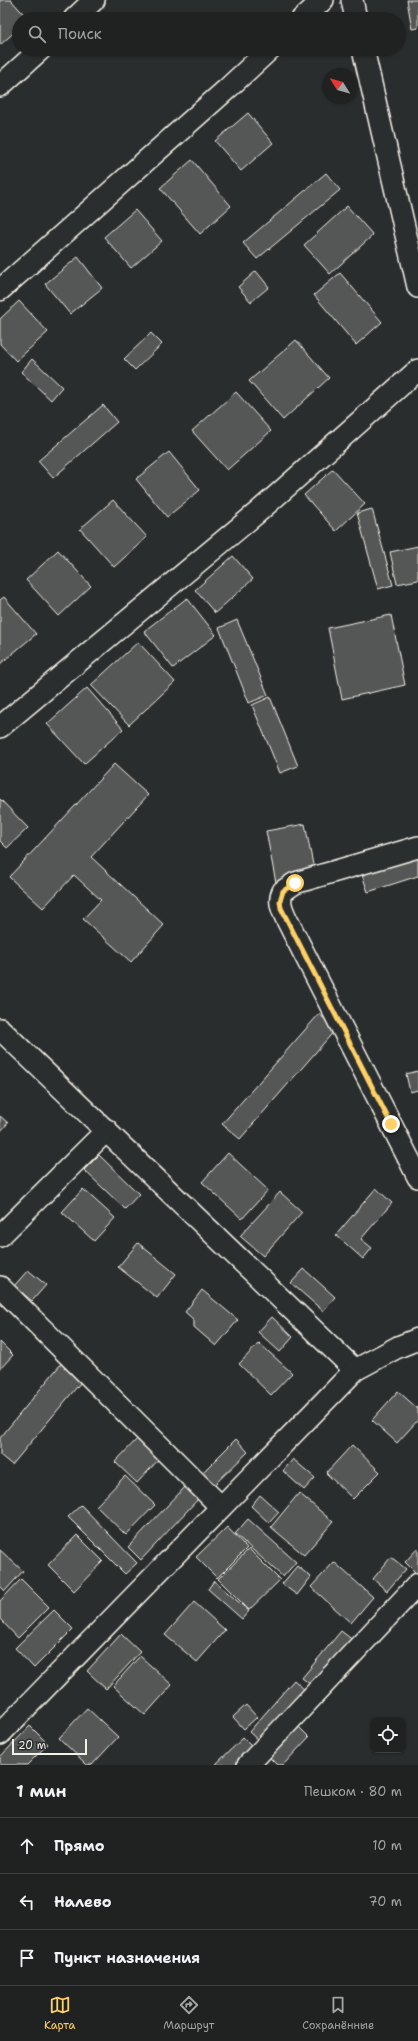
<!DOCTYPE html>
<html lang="ru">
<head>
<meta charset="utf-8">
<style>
  :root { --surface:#202222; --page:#2d2f2f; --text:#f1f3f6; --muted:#a2a4a5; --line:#3d3f40; --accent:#ffd166 }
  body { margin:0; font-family:"Shantell Sans",sans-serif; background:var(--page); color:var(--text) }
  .controls { position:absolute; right:12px; bottom:12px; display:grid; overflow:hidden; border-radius:8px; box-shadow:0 1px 3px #0004 }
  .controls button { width:36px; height:36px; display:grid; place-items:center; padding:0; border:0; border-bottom:1px solid var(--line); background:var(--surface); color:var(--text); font:20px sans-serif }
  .compass { position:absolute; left:322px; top:68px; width:36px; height:36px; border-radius:50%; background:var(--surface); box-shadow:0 1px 3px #0004; rotate:307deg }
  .scale { position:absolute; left:12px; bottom:10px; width:75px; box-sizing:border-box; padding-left:4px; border:2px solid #f4f1e8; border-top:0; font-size:11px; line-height:14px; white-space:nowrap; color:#f4f1e8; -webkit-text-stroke:3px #2a2d2e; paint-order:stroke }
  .stop { position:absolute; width:12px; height:12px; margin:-9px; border:3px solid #ffd166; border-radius:50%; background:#fff }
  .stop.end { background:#ffd166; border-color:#fff; box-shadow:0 1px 4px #0008 }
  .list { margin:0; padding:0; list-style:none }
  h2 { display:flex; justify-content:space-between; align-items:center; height:52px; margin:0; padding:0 16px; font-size:17px }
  h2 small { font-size:13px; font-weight:400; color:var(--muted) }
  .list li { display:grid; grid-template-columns:26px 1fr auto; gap:12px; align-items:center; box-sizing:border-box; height:56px; padding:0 16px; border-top:1px solid var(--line) }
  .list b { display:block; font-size:15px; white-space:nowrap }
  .list em { font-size:13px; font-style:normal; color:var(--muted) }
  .icon { flex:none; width:22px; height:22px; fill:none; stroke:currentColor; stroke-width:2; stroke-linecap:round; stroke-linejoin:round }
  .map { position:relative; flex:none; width:418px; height:1765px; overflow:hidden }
  .search { position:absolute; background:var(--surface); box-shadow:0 1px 3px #0004; left:12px; right:12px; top:12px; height:44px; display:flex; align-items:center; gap:10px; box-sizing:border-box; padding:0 14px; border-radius:22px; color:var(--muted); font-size:15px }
  .sheet { height:220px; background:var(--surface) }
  nav { display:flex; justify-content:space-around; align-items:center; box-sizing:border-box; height:56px; border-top:1px solid var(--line); background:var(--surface); font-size:11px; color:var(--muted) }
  nav a { display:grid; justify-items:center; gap:2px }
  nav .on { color:var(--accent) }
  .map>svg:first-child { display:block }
</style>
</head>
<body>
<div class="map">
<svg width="418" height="1765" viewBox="0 0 418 1765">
  <rect width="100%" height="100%" fill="#2a2d2e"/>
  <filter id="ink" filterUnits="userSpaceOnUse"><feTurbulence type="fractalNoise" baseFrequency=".025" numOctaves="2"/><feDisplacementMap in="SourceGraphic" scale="8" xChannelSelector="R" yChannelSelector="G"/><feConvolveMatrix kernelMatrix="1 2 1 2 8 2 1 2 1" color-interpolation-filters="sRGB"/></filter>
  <g filter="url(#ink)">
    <g fill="#555756" stroke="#f4f1e8">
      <path d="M0,0h11l17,19h-9v9l-19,17z"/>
      <path d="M407,0h11v28l-6,1z"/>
      <path d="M248,113l25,30 -32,28 -26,-30z"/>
      <path d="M192,160l39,46 -31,28 -40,-46z"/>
      <path d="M326,173l14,17 -83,69 -14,-16z"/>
      <path d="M347,206l26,29 -43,39 -26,-29z"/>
      <path d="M135,210l27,31 -31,27 -27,-31z"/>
      <path d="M78,257l24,31 -32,26 -25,-30z"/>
      <path d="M256,271l13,16 -18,15 -13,-15z"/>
      <path d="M340,273l42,49 -26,23 -42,-50z"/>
      <path d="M19,301l29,31 -32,29 -16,-17v-25z"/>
      <path d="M151,333l11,11 -27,26 -11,-11z"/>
      <path d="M296,340l33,38 -46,42 -34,-39z"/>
      <path d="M32,359l30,28 -11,13 -30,-28z"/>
      <path d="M236,392l35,39 -44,39 -35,-39z"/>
      <path d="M103,405l14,17 -64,56 -15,-17z"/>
      <path d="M169,452l31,38 -33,27 -31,-38z"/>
      <path d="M333,469l32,35 -29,27 -32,-36z"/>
      <path d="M113,500l34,37 -33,30 -34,-38z"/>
      <path d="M372,509l21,76 -15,4 -21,-76z"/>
      <path d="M418,546v34l-21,4 -7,-32z"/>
      <path d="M58,550l33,36 -32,30 -33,-36z"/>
      <path d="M233,556l20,23 -38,34 -20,-23z"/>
      <path d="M4,597l32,37 -36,30v-64z"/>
      <path d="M187,598l29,37 -43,33 -29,-37z"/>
      <path d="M391,615l14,70 -63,14 -14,-71z"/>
      <path d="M237,620l31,75 -19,8 -30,-75z"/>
      <path d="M138,642l37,40 -46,43 -38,-40z"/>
      <path d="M87,688l36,41 -39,35 -37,-40z"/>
      <path d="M270,697l28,69 -18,7 -28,-68z"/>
      <path d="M114,764l34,31 -57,62 73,68 -33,37 -48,-43 18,-19 -27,-25 -31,33 -34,-31z"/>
      <path d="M0,799l28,29 -21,20 -7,-7z"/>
      <path d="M305,824l10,51 -39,8 -10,-52z"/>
      <path d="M418,855v21l-50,16 -7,-20z"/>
      <path d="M319,1014l17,15 -96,110 -18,-15z"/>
      <path d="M418,1071v19l-8,2 -4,-18z"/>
      <path d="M0,1116l8,7 -8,9z"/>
      <path d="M228,1153l40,37 -26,29 -40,-37z"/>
      <path d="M99,1155l40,39 -14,15 -41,-39z"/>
      <path d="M376,1188l16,15 -31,36 11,9 -9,11 -27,-24z"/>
      <path d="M83,1189l32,29 -21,23 -32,-29z"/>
      <path d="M280,1192l22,20 -39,44 -23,-20z"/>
      <path d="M138,1243l38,31 -19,24 -39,-31z"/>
      <path d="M304,1269l31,28 -12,14 -32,-28z"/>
      <path d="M28,1270l18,15 -14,16 -18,-15z"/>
      <path d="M202,1290l36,30 -22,26 -22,-19v-7l-9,-8z"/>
      <path d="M272,1317l21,20 -13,15 -22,-20z"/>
      <path d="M0,1342l13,13 -13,14z"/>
      <path d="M259,1343l33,30 -21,22 -32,-31z"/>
      <path d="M65,1359l21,17 -74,89 -12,-10v-17z"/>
      <path d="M398,1391l20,18v11l-21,23 -25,-23z"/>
      <path d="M140,1436l21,21 -24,26 -22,-21z"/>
      <path d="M236,1439l12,13 -35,34 -12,-12z"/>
      <path d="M352,1445l28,27 -27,27 -27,-26z"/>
      <path d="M293,1459l22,19 -11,12 -21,-19z"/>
      <path d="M125,1476l30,29 -29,30 -30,-29z"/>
      <path d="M187,1485l13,12 -59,63 -13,-13z"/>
      <path d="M299,1493l34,29 -29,33 -33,-28z"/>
      <path d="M260,1495l19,17 -10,11 -18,-17z"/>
      <path d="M81,1505l56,58 -12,11 -57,-57z"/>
      <path d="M248,1519l48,43 -13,15 -48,-43z"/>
      <path d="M227,1527l20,21 -30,30 -21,-21z"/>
      <path d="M77,1535l26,26 -29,30 -26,-26z"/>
      <path d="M418,1548v27l-13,-13z"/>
      <path d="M249,1549l31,31 -31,30 -31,-31z"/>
      <path d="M0,1550l23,21 -18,20 -5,-5z"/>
      <path d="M391,1557l15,12 -19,22 -14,-12z"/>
      <path d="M334,1562l39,35 -22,26 -40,-36z"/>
      <path d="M297,1566l14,11 -14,18 -15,-11z"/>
      <path d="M21,1579l28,28 -31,31 -18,-19v-18z"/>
      <path d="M214,1581l35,30 -7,8 -34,-30z"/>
      <path d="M194,1602l31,28 -28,32 -32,-27z"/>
      <path d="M54,1610l19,19 -39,39 -19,-20z"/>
      <path d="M341,1631l13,10 -39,47 -13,-10z"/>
      <path d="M121,1634l19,18 -34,37 -19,-18z"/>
      <path d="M140,1656l32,29 -27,30 -32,-29z"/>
      <path d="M294,1680l13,12 -46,51 -12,-11z"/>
      <path d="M246,1705l11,12 -13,12 -11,-12z"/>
      <path d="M87,1708l31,29 -26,28h-5l-28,-27z"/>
      <path d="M294,1722l15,15 -26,28h-6l-12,-12z"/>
      <path d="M30,1726l18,18 -21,21h-27v-8z"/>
      <path d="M243,1738l13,13 -14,14h-27z"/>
    </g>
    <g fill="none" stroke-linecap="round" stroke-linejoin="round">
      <defs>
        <g id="street">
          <path d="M352,0l4,19"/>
          <path d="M74,19l20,-19"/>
          <path d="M302,19l21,-19"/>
          <path d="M363,49l55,238"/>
          <path d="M0,86l41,-37"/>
          <path d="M0,290l227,-201 43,-40"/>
          <path d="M0,727l258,-215 160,-142"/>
          <path d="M418,847l-123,36 -12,8c-5,10 -1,18 3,27l132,259"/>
          <path d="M0,1029l355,341"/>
          <path d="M0,1236l107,-106"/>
          <path d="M0,1287l221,220"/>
          <path d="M0,1734l355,-364 43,-23 20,-8"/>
          <path d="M248,1765l170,-181"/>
        </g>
      </defs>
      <use href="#street" stroke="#f4f1e8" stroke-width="24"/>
      <use href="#street" stroke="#2a2d2e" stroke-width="21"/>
    </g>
  </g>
  <g fill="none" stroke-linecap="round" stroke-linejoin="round" filter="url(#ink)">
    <path stroke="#ffd166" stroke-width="5" d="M295,883l-12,8 -3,10 1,7 110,216"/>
  </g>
</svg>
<div class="controls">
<button><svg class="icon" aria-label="locate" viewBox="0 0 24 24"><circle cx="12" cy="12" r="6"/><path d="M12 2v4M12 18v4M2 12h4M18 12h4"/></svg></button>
</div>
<svg class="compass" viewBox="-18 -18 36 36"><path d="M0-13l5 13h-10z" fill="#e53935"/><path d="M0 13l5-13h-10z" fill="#a2a4a5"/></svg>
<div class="scale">20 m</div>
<div class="stop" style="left:295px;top:883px"></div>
<div class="stop end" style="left:391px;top:1124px"></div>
<div class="search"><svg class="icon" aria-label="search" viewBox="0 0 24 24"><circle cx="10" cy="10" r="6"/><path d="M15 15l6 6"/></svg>Поиск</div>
</div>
<section class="sheet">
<h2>1 мин<small>Пешком · 80 m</small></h2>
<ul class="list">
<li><svg class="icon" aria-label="ahead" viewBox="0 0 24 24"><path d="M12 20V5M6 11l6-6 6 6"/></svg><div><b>Прямо</b></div><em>10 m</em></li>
<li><svg class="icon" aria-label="left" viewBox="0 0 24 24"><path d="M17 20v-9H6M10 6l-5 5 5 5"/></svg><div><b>Налево</b></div><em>70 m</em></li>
<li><svg class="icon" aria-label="arrive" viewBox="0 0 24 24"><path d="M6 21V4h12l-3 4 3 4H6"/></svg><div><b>Пункт назначения</b></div></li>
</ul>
</section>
<nav>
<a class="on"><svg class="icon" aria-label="map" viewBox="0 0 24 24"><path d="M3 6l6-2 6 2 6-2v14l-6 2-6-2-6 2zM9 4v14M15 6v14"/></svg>Карта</a>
<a><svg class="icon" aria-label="directions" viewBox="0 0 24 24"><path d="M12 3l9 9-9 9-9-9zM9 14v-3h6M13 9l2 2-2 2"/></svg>Маршрут</a>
<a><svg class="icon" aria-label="saved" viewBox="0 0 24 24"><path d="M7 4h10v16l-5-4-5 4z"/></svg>Сохранённые</a>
</nav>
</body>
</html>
